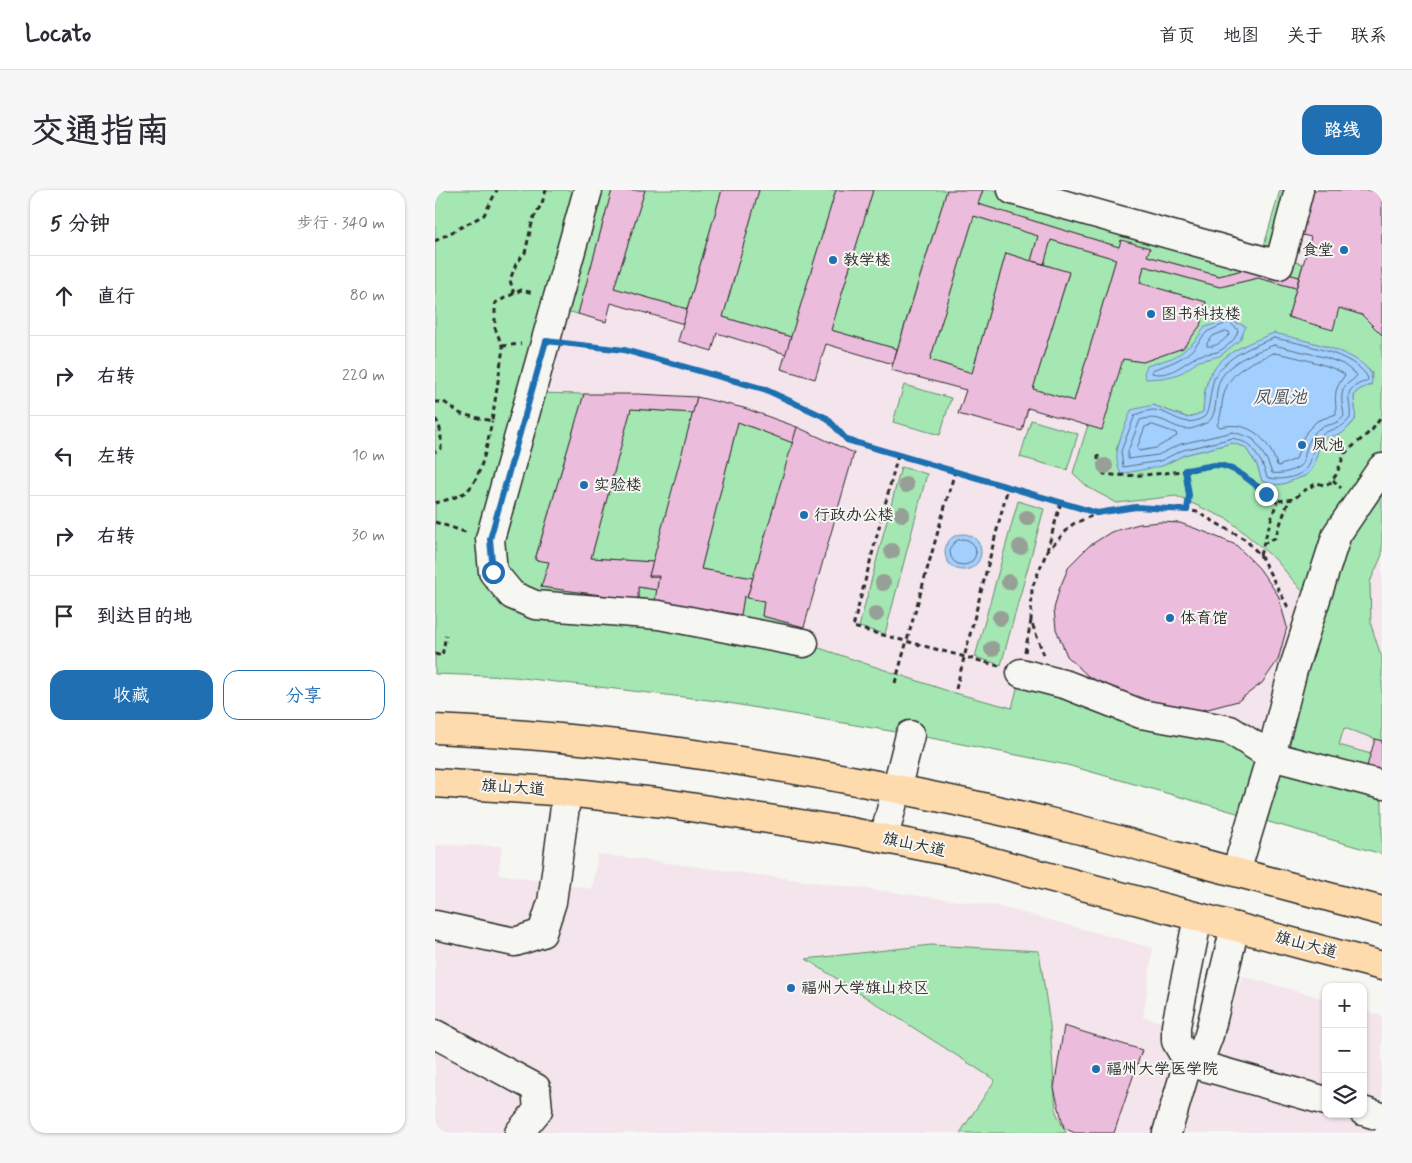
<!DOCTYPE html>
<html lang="zh">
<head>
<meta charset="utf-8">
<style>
  :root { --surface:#fff; --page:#f7f7f7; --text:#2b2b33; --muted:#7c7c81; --line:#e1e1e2; --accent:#1f6fb2 }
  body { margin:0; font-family:Mynerve,"LXGW WenKai TC",sans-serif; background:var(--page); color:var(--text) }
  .controls { position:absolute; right:15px; bottom:15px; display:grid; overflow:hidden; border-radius:10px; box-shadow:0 1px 4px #0004 }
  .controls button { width:45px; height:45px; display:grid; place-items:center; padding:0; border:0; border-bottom:1px solid var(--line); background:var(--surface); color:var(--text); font:25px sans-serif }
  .stop { position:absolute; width:15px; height:15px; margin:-11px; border:4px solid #1f6fb2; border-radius:50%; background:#fff }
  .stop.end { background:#1f6fb2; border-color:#fff; box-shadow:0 1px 5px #0008 }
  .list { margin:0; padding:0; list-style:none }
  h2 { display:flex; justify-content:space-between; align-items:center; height:65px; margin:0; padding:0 20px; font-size:21px }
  h2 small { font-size:16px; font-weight:400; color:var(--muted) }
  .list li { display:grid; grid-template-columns:32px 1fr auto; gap:15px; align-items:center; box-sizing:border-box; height:80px; padding:0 20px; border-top:1px solid var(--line) }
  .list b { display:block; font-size:19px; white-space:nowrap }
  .list em { font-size:16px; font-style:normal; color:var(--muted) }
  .actions { display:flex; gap:10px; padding:15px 20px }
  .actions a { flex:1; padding:11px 0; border:1px solid var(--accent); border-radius:15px; text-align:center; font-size:18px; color:var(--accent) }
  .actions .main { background:var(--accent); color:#fff }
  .icon { flex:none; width:28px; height:28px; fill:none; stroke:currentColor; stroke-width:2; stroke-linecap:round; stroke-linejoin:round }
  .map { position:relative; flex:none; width:947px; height:943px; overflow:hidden; border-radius:15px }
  header { display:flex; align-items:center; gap:30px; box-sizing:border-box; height:70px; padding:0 25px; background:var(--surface); border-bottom:1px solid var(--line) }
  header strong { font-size:24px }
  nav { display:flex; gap:28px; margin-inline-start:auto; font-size:18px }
  .intro { display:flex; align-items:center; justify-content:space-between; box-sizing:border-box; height:120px; padding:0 30px }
  h1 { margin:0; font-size:35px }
  .button { padding:12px 22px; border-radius:15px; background:var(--accent); color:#fff; font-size:18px; font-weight:700 }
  main { display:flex; gap:30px; padding:0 30px }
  aside { flex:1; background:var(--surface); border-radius:15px; box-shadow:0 1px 4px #0004 }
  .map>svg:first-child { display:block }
</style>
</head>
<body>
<header>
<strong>Locato</strong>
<nav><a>首页</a><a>地图</a><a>关于</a><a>联系</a></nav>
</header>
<div class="intro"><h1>交通指南</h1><a class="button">路线</a></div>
<main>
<aside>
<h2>5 分钟<small>步行 · 340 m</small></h2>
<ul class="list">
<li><svg class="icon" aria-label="ahead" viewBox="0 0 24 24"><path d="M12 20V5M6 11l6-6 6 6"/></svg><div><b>直行</b></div><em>80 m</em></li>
<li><svg class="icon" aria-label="right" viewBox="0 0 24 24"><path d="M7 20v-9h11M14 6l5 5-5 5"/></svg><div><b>右转</b></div><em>220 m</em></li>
<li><svg class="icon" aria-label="left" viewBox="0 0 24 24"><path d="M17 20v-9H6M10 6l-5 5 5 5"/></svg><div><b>左转</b></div><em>10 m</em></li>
<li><svg class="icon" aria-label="right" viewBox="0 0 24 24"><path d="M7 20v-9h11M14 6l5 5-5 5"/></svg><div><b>右转</b></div><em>30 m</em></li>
<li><svg class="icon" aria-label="arrive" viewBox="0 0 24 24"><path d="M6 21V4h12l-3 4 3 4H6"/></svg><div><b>到达目的地</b></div></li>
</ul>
<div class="actions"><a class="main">收藏</a><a>分享</a></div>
</aside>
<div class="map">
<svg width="947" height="943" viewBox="0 0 947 943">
  <rect width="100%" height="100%" fill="#f6f6f2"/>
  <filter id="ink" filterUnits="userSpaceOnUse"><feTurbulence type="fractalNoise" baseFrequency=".02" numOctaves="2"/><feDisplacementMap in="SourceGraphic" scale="10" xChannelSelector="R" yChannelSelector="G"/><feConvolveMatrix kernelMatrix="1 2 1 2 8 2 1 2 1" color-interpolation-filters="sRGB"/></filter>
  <g filter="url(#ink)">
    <g fill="#f3e5eb">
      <path d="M0,0h621l207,59 17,-59h102v664l-315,-89 -131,-26 -219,-38 -203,-24 -79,-3z"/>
      <path d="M0,655l67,1 -4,28 94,15 6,-35 399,52 156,42 -10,69 79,22 20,-63 84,23v115h37v-104l19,5v118h-947z"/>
    </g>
    <g fill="#a4e7b2" stroke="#68896e" fill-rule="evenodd">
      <path d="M0,0h177l-34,124 -23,-6 -23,85 52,1 -49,165 14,3 -8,25 97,12v-12l19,3 84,25 3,-19 20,5 -2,15 42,11v16l147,49 61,16 9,-35 249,82 44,-150 -39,-46 -46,-39 -53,-24 -59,7 -28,-15 -16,-15 15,-48 35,-66 20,3 40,-14 17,-22 6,-24 -66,-19 4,-17 76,21 38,-9 38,10 -8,29 51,-9 23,7 20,20v220l-12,27 1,43 9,28 2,3v85l-38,-13 -5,17 32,9 11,31v69l-315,-89 -131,-26 -219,-38 -203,-24 -79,-3zM839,143c35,10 71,13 98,40l-1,12c-27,8 -13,15 -16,35 -13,17 -18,10 -30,19 -7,5 -14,27 -18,36l-24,9 -21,-3 -5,-16 -12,-18 -13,-4 -48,12 -22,11 -46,-16 7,-18 30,-27 36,13 14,-6c1,-11 1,-24 6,-34 10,-25 42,-35 65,-45z"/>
      <path d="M210,0h77l-35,119 -73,-21z"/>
      <path d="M324,0h77l-45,147 -68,-20z"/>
      <path d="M438,0h74l-50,159 -66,-19z"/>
      <path d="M548,0h73l207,59 17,-59h19l-18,68 22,6 -4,13 -40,-11 -40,10 -72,-20 3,-8 -31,-1 -141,-43z"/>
      <path d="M539,26l64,20 -7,25 -25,-8 -34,120 -42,-13z"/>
      <path d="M616,50l65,19 -42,142 -41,-12 36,-116 -25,-9z"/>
      <path d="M469,195l47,13 -11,37 -47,-13z"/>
      <path d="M196,219l62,4 -40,149 -62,-4z"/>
      <path d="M596,230l47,14 -11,36 -47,-13z"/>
      <path d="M303,232l55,21 -40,135 -52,-9z"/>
      <path d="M466,277l26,7 -42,160 -26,-7z"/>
      <path d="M583,311l26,8 -43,156 -26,-8z"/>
      <path d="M496,755l108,6 11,74 6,87 10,21h-106l35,-53 -189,-121z"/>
    </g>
    <g fill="#a2cffd" stroke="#728da9">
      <path d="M794,126l7,2v5l10,3 -6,14 -20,16 -21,5 -16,11 -7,3 -13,3 -17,1 -2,-6 3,-7 25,-8 10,-6 13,-11 10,-14 10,-3z"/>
      <path d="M839,143c19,5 108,21 97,52 -27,8 -13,14 -16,35l-12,13 -17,5 -6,6 -7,24 -6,7 -24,9 -10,1 -11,-4 -5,-16 -12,-18 -13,-4 -48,12 -22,11 -41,8c-11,-21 3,-43 10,-64l22,-5 35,13 15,-6c1,-11 1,-23 6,-34 10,-25 42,-36 65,-45z"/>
      <circle cx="528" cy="362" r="18"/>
    </g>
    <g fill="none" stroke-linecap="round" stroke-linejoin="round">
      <g stroke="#5b6d7f" stroke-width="1">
        <path d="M794,132l9,8c-1,9 -12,18 -21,22 -6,2 -13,1 -19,4 -15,7 -27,22 -46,17v-3c12,-4 24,-8 34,-15 9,-6 14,-16 21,-23 3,-2 18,-8 22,-10z"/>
        <path d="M791,141l3,1 1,2c-6,6 -14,14 -23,12v-3l6,-7z"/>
        <path d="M839,148c25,5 82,16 94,40l-1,3c-28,9 -15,17 -17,37 -10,14 -20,9 -29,18 -9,8 -8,19 -12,29 -5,12 -31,17 -42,12l-5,-14 -13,-19 -16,-6 -50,12 -23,11 -37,6 -2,-16 14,-36c5,-2 13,-5 19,-5 19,2 29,20 50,7 6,-4 6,-31 11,-40 13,-22 36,-30 59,-39z"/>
        <path d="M839,155l50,12 19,7 14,11c-2,4 -8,7 -12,11 -6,10 -2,20 -1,30 -6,8 -13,8 -22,11 -13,6 -16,23 -19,36 -6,7 -21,12 -31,10l-5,-13 -13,-20 -5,-3 -16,-5 -52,12 -23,11 -30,4v-8l12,-31c23,-7 29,8 48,9 6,0 13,-4 18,-6 13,-6 8,-31 14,-43 11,-20 34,-27 54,-35z"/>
        <path d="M839,163c15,2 62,13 71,22 -13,18 -9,19 -9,39l-19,7 -10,10 -4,7 -7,21 -17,7 -2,-1c-9,-27 -28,-45 -57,-38l-3,-2c5,-9 4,-18 6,-27 6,-28 27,-35 51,-45z"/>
        <path d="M718,235l23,8 1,3 -21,12 -17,3 -2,-3 8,-21z"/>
        <circle cx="528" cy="362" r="13"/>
      </g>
    </g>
    <g fill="#ecbcdc" stroke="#2b2b2b" fill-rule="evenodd">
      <path d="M177,0h33l-31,98 73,21 -3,15 -73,-21 -5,19 -28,-8z"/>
      <path d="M287,0h37l-36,127 68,20 -5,17 -69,-21 -5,18 -34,-10z"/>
      <path d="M401,0h37l-42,140 66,19 -4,15 -67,-20 -11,35 -34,-10z"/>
      <path d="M512,0h36l-5,14 141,43 2,-7 29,8 -3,8 72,20 40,-10 40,11 -3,11 -38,-10 -38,9 -76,-21 -4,17 66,19 -6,24 -17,22 -40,14 -20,-3 -21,71 -74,-22 -6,23 -64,-17 8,-24 -75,-20zM539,26l64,20 -7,25 -25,-8 -34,120 -42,-13zM616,50l65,19 -42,142 -41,-12 36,-117 -37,-11 12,3z"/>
      <path d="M875,0h72v145l-20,-20 -23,-7 -6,22 -45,-13 23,-80 -13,-3z"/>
      <path d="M149,204h54l59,3 -4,16 -62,-4 -40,149 62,4 -4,14h10l-2,14 -19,-3v13l-97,-13 8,-25 -14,-2z"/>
      <path d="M262,207l47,11 53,19 -4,16 -55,-21 -37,147 52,9 -6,20 -3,-2 -3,19 -86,-14 4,-25h-10z"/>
      <path d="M362,237l57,26 -50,174 -42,-11 2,-15 -17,-3z"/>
      <path d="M726,332l19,1 25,9 31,13 23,23 19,27 9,32 -9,33 -16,23 -24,18 -30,8 -28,4 -69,-22 -23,-15 -21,-20 -11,-27 -2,-20 5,-19 10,-24 20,-20 22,-14 28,-8z"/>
      <path d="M940,549l7,2v44l-19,-5z"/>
      <path d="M629,836l78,24 -28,83h-39l-11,-5 -10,-40z"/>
    </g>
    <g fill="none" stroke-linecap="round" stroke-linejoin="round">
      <defs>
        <g id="minor">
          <path d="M153,0l-98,349 3,33 19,23 23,10 124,10 145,28"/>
          <path d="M577,0l267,75 20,-75"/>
          <path d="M586,483l46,12 74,29 89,16 41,26 111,29"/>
          <path d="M449,648l26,-103"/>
          <path d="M801,682l35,-116 22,-86 44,-136 45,-66"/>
          <path d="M763,727l-22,109v15l12,21 138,39"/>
          <path d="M0,735l80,17 27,-9 10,-31 15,-110"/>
          <path d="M0,844l101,54 2,22 -19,23"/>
          <path d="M928,921l19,6"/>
          <path d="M732,943l21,-71 15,-11 6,-16 26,-108"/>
        </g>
        <g id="highway">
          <path d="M0,539c205,9 414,46 614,93 42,10 84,22 126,34 69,18 138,37 207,55"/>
          <path d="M0,593l132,9 97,11 182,28 121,24 415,111"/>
        </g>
      </defs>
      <use href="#minor" stroke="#2b2b2b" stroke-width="31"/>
      <use href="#highway" stroke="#2b2b2b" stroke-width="31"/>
      <g stroke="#2b2b2b" stroke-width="3" stroke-dasharray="5 4" stroke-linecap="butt">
        <path d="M0,51l49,-26 13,-25"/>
        <path d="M79,104l-4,-14 6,-16 9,-11 8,-34 9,-16 4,-13"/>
        <path d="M133,154l56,6 140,39 63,29 20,22 251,73"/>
        <path d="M67,156l19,-2"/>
        <path d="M0,212h9l17,12 31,7 11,-73 -8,-20v-25l26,-13 13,3"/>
        <path d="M0,229c7,7 6,20 6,29l-6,4"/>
        <path d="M463,265l-45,172 146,39"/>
        <path d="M663,265v8l6,11c29,4 59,-1 88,-4 8,-1 18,-6 26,-5 22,3 43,23 59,36l17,-2 8,-7 15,-9 7,2 6,-2 6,-8 9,-22 27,-23 10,-14"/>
        <path d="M750,280l4,25 -2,14"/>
        <path d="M898,290l8,8"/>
        <path d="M0,313c10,-3 25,-6 33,-13 14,-14 20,-50 24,-69"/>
        <path d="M0,332l33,11"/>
        <path d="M828,354l12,-6 14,-38"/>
        <path d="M612,361l14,-49"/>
        <path d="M825,365l17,-54"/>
        <path d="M590,462l6,-31"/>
        <path d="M0,464l7,2 4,-21"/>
        <path d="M609,465l-13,-34 1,-33 15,-37 26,-27 25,-11 38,-6 51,3 10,2 49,28 14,15 29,54"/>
        <path d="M460,493l60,-212"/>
        <path d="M521,499l52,-202"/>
      </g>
      <use href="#minor" stroke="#f6f6f2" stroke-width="28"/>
      <use href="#highway" stroke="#fedbac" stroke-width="28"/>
    </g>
    <g fill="#97a097">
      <circle cx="670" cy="276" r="8"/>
      <circle cx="471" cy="295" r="8"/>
      <circle cx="467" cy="324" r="8"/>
      <circle cx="592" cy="328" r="8"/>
      <circle cx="585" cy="357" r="8"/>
      <circle cx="457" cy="361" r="8"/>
      <circle cx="574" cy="392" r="8"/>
      <circle cx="448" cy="393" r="8"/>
      <circle cx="441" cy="424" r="8"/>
      <circle cx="565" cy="428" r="8"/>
      <circle cx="557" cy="459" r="8"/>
    </g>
  </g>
  <g fill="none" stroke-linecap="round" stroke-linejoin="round" filter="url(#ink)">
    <path stroke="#1f6fb2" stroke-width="6" d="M58,382l-3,-33 56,-198 78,9 140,39 63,29 20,22 250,73 39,-6 51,3 2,-15 -4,-25c10,-1 20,-4 31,-5 18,0 37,18 50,29"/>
  </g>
  <g fill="#1f6fb2" stroke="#f6f6f2" stroke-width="2">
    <circle cx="909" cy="60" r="5"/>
    <circle cx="398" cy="70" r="5"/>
    <circle cx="716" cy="124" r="5"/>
    <circle cx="867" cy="255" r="5"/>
    <circle cx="149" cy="295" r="5"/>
    <circle cx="369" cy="325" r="5"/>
    <circle cx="735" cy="428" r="5"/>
    <circle cx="356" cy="798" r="5"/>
    <circle cx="661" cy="879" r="5"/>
  </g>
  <g text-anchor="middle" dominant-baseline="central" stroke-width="4" stroke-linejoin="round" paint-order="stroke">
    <g font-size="16" fill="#2b2b2b" stroke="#f6f6f2" text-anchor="start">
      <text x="899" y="60" text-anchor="end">食堂</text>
      <text x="408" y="70">教学楼</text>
      <text x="726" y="124">图书科技楼</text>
      <text x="877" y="255">凤池</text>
      <text x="159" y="295">实验楼</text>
      <text x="379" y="325">行政办公楼</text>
      <text x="745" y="428">体育馆</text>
      <text x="366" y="798">福州大学旗山校区</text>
      <text x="671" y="879">福州大学医学院</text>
    </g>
    <g font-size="16" fill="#2b2b2b" stroke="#f6f6f2">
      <text transform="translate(78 598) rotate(4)">旗山大道</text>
      <text transform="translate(479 655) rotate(12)">旗山大道</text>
      <text transform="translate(871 755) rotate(15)">旗山大道</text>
    </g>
    <g font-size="18" font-style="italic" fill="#495460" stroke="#f6f6f2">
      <text x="845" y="208">凤凰池</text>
    </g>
  </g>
</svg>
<div class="controls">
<button>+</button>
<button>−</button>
<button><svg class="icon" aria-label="layers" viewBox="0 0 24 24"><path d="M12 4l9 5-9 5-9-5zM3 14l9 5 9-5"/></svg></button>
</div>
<div class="stop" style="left:58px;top:382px"></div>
<div class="stop end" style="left:831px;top:304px"></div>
</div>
</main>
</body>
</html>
